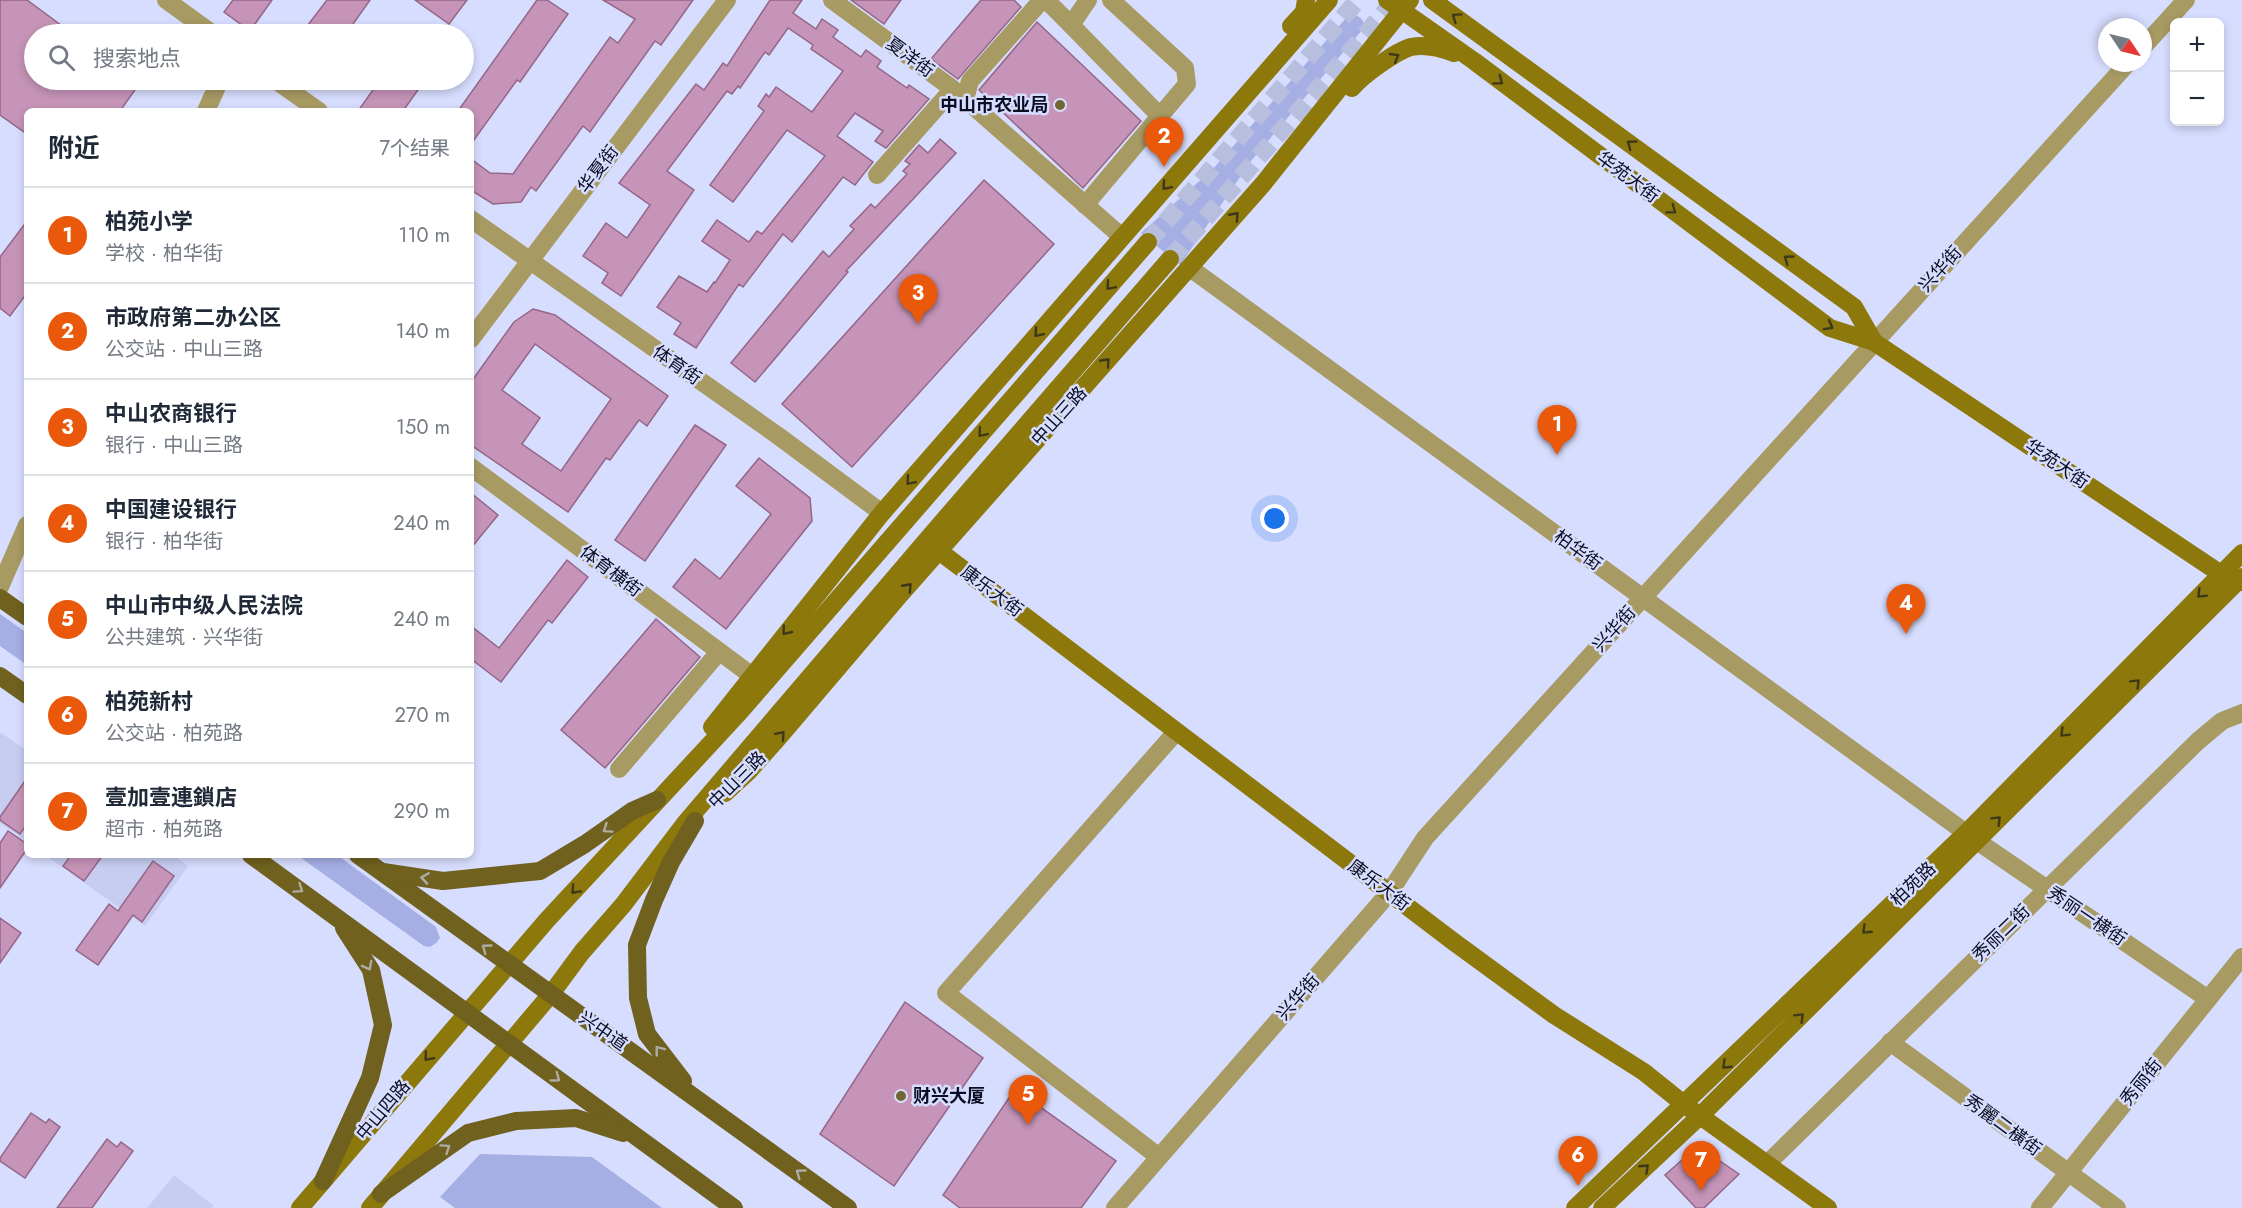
<!DOCTYPE html>
<html lang="zh">
<head>
<meta charset="utf-8">
<style>
  :root { --surface:#fff; --page:#f2f2f3; --text:#1f2937; --muted:#747a83; --line:#e0e1e3; --accent:#ea580c }
  body { margin:0; font-family:Jost,"Noto Sans SC",sans-serif; background:var(--page); color:var(--text) }
  .controls { position:absolute; right:18px; top:18px; display:grid; overflow:hidden; border-radius:9px; box-shadow:0 3px 9px #0003 }
  .controls button { width:54px; height:54px; display:grid; place-items:center; padding:0; border:0; border-bottom:2px solid var(--line); background:var(--surface); color:var(--text); font:30px sans-serif }
  .compass { position:absolute; left:2098px; top:18px; width:54px; height:54px; border-radius:50%; background:var(--surface); box-shadow:0 3px 9px #0003; rotate:125deg }
  .you { position:absolute; left:1275px; top:519px; width:21px; height:21px; margin:-15px; border:4px solid #fff; border-radius:50%; background:#1a73e8; box-shadow:0 0 0 9px #1a73e833 }
  .badge { display:grid; place-items:center; width:39px; height:39px; border-radius:50%; background:var(--accent); color:#fff; font-size:20px; font-weight:700 }
  .pin { position:absolute; translate:-50% -50px; filter:drop-shadow(0 2px 3px #0008) }
  .pin::after { content:''; position:absolute; top:32px; width:21px; height:18px; background:inherit; clip-path:polygon(0 0,100% 0,50% 100%) }
  .list { margin:0; padding:0; list-style:none }
  h2 { display:flex; justify-content:space-between; align-items:center; height:78px; margin:0; padding:0 24px; font-size:26px }
  h2 small { font-size:20px; font-weight:400; color:var(--muted) }
  .list li { display:grid; grid-template-columns:39px 1fr auto; gap:18px; align-items:center; box-sizing:border-box; height:96px; padding:0 24px; border-top:2px solid var(--line) }
  .list b { display:block; font-size:22px; white-space:nowrap }
  .list p { margin:0; font-size:20px; white-space:nowrap; color:var(--muted) }
  .list em { font-size:20px; font-style:normal; color:var(--muted) }
  .icon { flex:none; width:33px; height:33px; fill:none; stroke:currentColor; stroke-width:2; stroke-linecap:round; stroke-linejoin:round }
  .map { position:relative; flex:none; width:2242px; height:1208px; overflow:hidden }
  .search { position:absolute; background:var(--surface); box-shadow:0 3px 9px #0003; left:24px; top:24px; width:450px; height:66px; display:flex; align-items:center; gap:15px; box-sizing:border-box; padding:0 21px; border-radius:33px; color:var(--muted); font-size:22px }
  .panel { position:absolute; background:var(--surface); box-shadow:0 3px 9px #0003; left:24px; top:108px; width:450px; height:750px; border-radius:9px }
  .map>svg:first-child { display:block }
</style>
</head>
<body>
<div class="map">
<svg width="2242" height="1208" viewBox="0 0 2242 1208">
  <rect width="100%" height="100%" fill="#d7ddfe"/>
  <g fill="#c6cdf1">
    <path d="M0,732l27,19v91l-27,-19z"/>
    <path d="M45,855h128l15,11 -43,60z"/>
    <path d="M174,1175l40,31 -2,2h-65z"/>
  </g>
  <g fill="#a5afe4">
    <path d="M1355,15c7,3 10,6 8,14l-112,132 -71,104 -39,-32 72,-64 134,-152z"/>
    <path d="M0,614l27,19v32l-27,-19z"/>
    <path d="M297,855h40l99,72 4,11 -4,5 -6,4 -6,-1z"/>
    <path d="M480,1154l112,3 70,51h-207l-15,-11z"/>
  </g>
  <g fill="#c594b8" stroke="#946688" stroke-width="1.5" fill-rule="evenodd">
    <path d="M0,0h27l46,34h-39v46h108l-22,31h-93v23l-27,-19z"/>
    <path d="M233,0h39l-22,31 -26,-19z"/>
    <path d="M327,0h43l-24,34h-45z"/>
    <path d="M415,0h52l-18,24z"/>
    <path d="M537,0h10l21,14 -48,68 -3,-2 -46,64v-33h-13z"/>
    <path d="M603,0h90l-32,45 -6,-4 -65,91 -7,-6 -47,65 -5,-4 -10,15 -28,2 -22,-14v-31l19,14 23,1 97,-137 8,6 17,-24z"/>
    <path d="M770,0h32l-9,13 23,16 6,-10 16,11 -5,7 28,20 5,-7 15,11 -4,6 30,21 2,-3 20,14 -43,49 -11,-7 8,-10 -28,-18 -18,23 36,26 -18,23 -12,-8 -51,65 -9,-8 -40,53 -4,-3 -43,64 -22,-14 7,-11 -24,-16 22,-31 28,16 7,-10 1,1 15,-23 -28,-19 15,-21 32,22 8,-11 5,3 63,-78 -38,-26 -54,72 -23,-17 54,-74 -6,-5 8,-12 3,3 7,-10 36,25 31,-41 -32,-22 2,-4 -25,-17 -19,27 -4,-3 -25,36 -2,-2 -6,8 -5,-3 -60,80 27,19 -73,106 -19,-13 6,-10 -25,-17 23,-33 21,15 23,-33 -31,-22 77,-99 8,6 19,-27 4,3z"/>
    <path d="M851,0h50l-17,24z"/>
    <path d="M981,0h33l7,7 -63,72 -27,-20z"/>
    <path d="M1037,22l104,99 -58,67 -104,-98z"/>
    <path d="M380,80h45l-22,31h-45z"/>
    <path d="M940,139l16,14 -110,118 2,1 -93,110 -24,-19 92,-112 6,6 25,-28 -4,-3 21,-22 4,4 32,-34 -4,-3 7,-7 -5,-3 14,-16 9,8z"/>
    <path d="M984,180l70,64 -202,223 -70,-63z"/>
    <path d="M27,221v72l-17,23 -10,-8v-51z"/>
    <path d="M533,309l22,6 113,81 -21,30 -8,-6 -29,40 -4,-2 -38,54 -97,-67v-63l43,-60zM535,344l76,55 -50,72 -39,-27 18,-26 -38,-28z"/>
    <path d="M695,425l31,20 -81,116 -30,-21z"/>
    <path d="M759,458l51,40 2,23 -86,108 -53,-42 22,-28 25,20 51,-65 -35,-28z"/>
    <path d="M471,493l27,22 -27,33z"/>
    <path d="M567,560l21,17 -36,46 -4,-3 -47,62 -30,-23v-33l28,22z"/>
    <path d="M656,619l44,38 -95,111 -44,-38z"/>
    <path d="M27,778v46l-7,10 -20,-14v-3z"/>
    <path d="M8,831l19,13v5l-27,39v-45z"/>
    <path d="M71,855h32l-19,26 -21,-15z"/>
    <path d="M153,861l21,15 -32,46 -9,-7 -35,50 -22,-15 33,-46 9,7z"/>
    <path d="M0,918l21,15 -21,30z"/>
    <path d="M905,1002l78,56 -89,128 -74,-52z"/>
    <path d="M1015,1089l101,72 -35,47h-121l-17,-13z"/>
    <path d="M31,1113l15,10 3,-4 11,8 -35,51 -25,-17v-3z"/>
    <path d="M107,1139l10,8 4,-5 12,9 -41,57h-35z"/>
    <path d="M1698,1146l41,28 -35,34h-8l-31,-33z"/>
  </g>
  <g fill="none" stroke-linecap="round" stroke-linejoin="round">
    <g stroke="#b8bedd" stroke-width="18" stroke-dasharray="18 9" stroke-linecap="butt">
      <path d="M1148,242l210,-242"/>
      <path d="M1170,259l225,-259"/>
    </g>
    <g stroke="#a89a63" stroke-width="18">
      <path d="M166,0l47,34"/>
      <path d="M832,0l121,89 -76,86"/>
      <path d="M1042,0l-72,81 -5,18 157,138"/>
      <path d="M1046,0l25,25"/>
      <path d="M1088,0l-17,25 89,91"/>
      <path d="M2143,47l43,-47"/>
      <path d="M275,80l44,31"/>
      <path d="M206,111l14,-31"/>
      <path d="M1085,205l102,-121 -2,-16 -74,-68"/>
      <path d="M471,219l306,216 105,78"/>
      <path d="M1190,268l787,573 231,158"/>
      <path d="M471,339l256,-339"/>
      <path d="M471,467l280,208"/>
      <path d="M0,587l27,-62"/>
      <path d="M619,769l100,-117"/>
      <path d="M1890,1042l227,166"/>
      <path d="M1159,1157l-213,-164 230,-261"/>
      <path d="M1767,1164l431,-423 24,-20 20,-8"/>
      <path d="M1115,1208l274,-315 36,-55 703,-775"/>
      <path d="M2040,1208l202,-251"/>
    </g>
    <g stroke="#8d780c" stroke-width="18">
      <path d="M1387,0l87,61 356,267 44,14 347,232 21,8"/>
      <path d="M1432,0l422,307 20,35"/>
      <path d="M1291,26l13,-14 2,-12"/>
      <path d="M1352,88c10,-12 44,-37 59,-41 14,-3 30,1 43,6"/>
      <path d="M939,551l515,391 100,73 90,57 41,33 143,103"/>
      <path d="M712,727l170,-214 447,-513"/>
      <path d="M725,793l24,-22 30,-34 120,-141 364,-412 147,-184"/>
      <path d="M300,1208l247,-288 190,-205 411,-473"/>
      <path d="M370,1208l181,-214 31,-42 41,-47 63,-83 245,-287 239,-276"/>
      <path d="M1575,1208l391,-375 276,-280"/>
      <path d="M1602,1208l98,-92 542,-539"/>
    </g>
    <g stroke="#70611f" stroke-width="18">
      <path d="M0,598l27,19"/>
      <path d="M0,676l27,19"/>
      <path d="M251,855l483,353"/>
      <path d="M358,855l490,353"/>
      <path d="M383,872l60,9 97,-10 45,-27 47,-33 25,-11"/>
      <path d="M683,1081l-36,-47 -9,-36 -1,-53 17,-45 17,-38 24,-41"/>
      <path d="M323,1181l47,-103 13,-53 -12,-55 -27,-42"/>
      <path d="M381,1194l87,-61 48,-12 60,-3 47,15"/>
    </g>
  </g>
  <defs><path id="oneway-chevron" d="M-2-3.5L2.5 0L-2 3.5" fill="none" stroke-width="1.6" stroke-linecap="round" stroke-linejoin="round" transform="scale(1.5)"/></defs>
  <g stroke="#3f3818">
    <use href="#oneway-chevron" transform="translate(1456 17) rotate(-145)"/>
    <use href="#oneway-chevron" transform="translate(1395 57) rotate(-30)"/>
    <use href="#oneway-chevron" transform="translate(1499 81) rotate(37)"/>
    <use href="#oneway-chevron" transform="translate(1631 144) rotate(-144)"/>
    <use href="#oneway-chevron" transform="translate(1166 186) rotate(131)"/>
    <use href="#oneway-chevron" transform="translate(1672 210) rotate(37)"/>
    <use href="#oneway-chevron" transform="translate(1235 216) rotate(-48)"/>
    <use href="#oneway-chevron" transform="translate(1788 259) rotate(-144)"/>
    <use href="#oneway-chevron" transform="translate(1110 286) rotate(131)"/>
    <use href="#oneway-chevron" transform="translate(1829 326) rotate(29)"/>
    <use href="#oneway-chevron" transform="translate(1038 333) rotate(131)"/>
    <use href="#oneway-chevron" transform="translate(1106 362) rotate(-48)"/>
    <use href="#oneway-chevron" transform="translate(982 433) rotate(131)"/>
    <use href="#oneway-chevron" transform="translate(910 481) rotate(131)"/>
    <use href="#oneway-chevron" transform="translate(908 587) rotate(-48)"/>
    <use href="#oneway-chevron" transform="translate(2201 594) rotate(135)"/>
    <use href="#oneway-chevron" transform="translate(786 631) rotate(129)"/>
    <use href="#oneway-chevron" transform="translate(2136 683) rotate(-45)"/>
    <use href="#oneway-chevron" transform="translate(2064 733) rotate(135)"/>
    <use href="#oneway-chevron" transform="translate(781 735) rotate(-49)"/>
    <use href="#oneway-chevron" transform="translate(1997 820) rotate(-45)"/>
    <use href="#oneway-chevron" transform="translate(575 890) rotate(133)"/>
    <use href="#oneway-chevron" transform="translate(1866 930) rotate(136)"/>
    <use href="#oneway-chevron" transform="translate(1800 1017) rotate(-45)"/>
    <use href="#oneway-chevron" transform="translate(428 1057) rotate(130)"/>
    <use href="#oneway-chevron" transform="translate(1726 1065) rotate(136)"/>
    <use href="#oneway-chevron" transform="translate(1645 1168) rotate(-43)"/>
  </g>
  <g stroke="#aeaba5">
    <use href="#oneway-chevron" transform="translate(607 829) rotate(146)"/>
    <use href="#oneway-chevron" transform="translate(425 878) rotate(-171)"/>
    <use href="#oneway-chevron" transform="translate(299 889) rotate(35)"/>
    <use href="#oneway-chevron" transform="translate(486 948) rotate(-144)"/>
    <use href="#oneway-chevron" transform="translate(368 966) rotate(62)"/>
    <use href="#oneway-chevron" transform="translate(659 1050) rotate(-128)"/>
    <use href="#oneway-chevron" transform="translate(556 1078) rotate(36)"/>
    <use href="#oneway-chevron" transform="translate(446 1148) rotate(-35)"/>
    <use href="#oneway-chevron" transform="translate(800 1173) rotate(-144)"/>
  </g>
  <g fill="#726633" stroke="#d7ddfe" stroke-width="2">
    <circle cx="1060" cy="105" r="6"/>
    <circle cx="901" cy="1096" r="6"/>
  </g>
  <g text-anchor="middle" dominant-baseline="central" stroke-width="5" stroke-linejoin="round" paint-order="stroke">
    <g font-size="18" fill="#0b0d20" stroke="#d7ddfe">
      <text transform="translate(910 57) rotate(36)">夏洋街</text>
      <text transform="translate(598 169) rotate(-53)">华夏街</text>
      <text transform="translate(1628 177) rotate(37)">华苑大街</text>
      <text transform="translate(1940 269) rotate(-48)">兴华街</text>
      <text transform="translate(677 365) rotate(35)">体育街</text>
      <text transform="translate(1059 416) rotate(-48)">中山三路</text>
      <text transform="translate(2057 464) rotate(34)">华苑大街</text>
      <text transform="translate(1578 550) rotate(36)">柏华街</text>
      <text transform="translate(611 571) rotate(37)">体育横街</text>
      <text transform="translate(992 591) rotate(37)">康乐大街</text>
      <text transform="translate(1614 629) rotate(-48)">兴华街</text>
      <text transform="translate(737 780) rotate(-45)">中山三路</text>
      <text transform="translate(1913 884) rotate(-44)">柏苑路</text>
      <text transform="translate(1379 885) rotate(37)">康乐大街</text>
      <text transform="translate(2087 916) rotate(34)">秀丽一横街</text>
      <text transform="translate(2001 933) rotate(-44)">秀丽二街</text>
      <text transform="translate(1298 997) rotate(-49)">兴华街</text>
      <text transform="translate(603 1031) rotate(35)">兴中道</text>
      <text transform="translate(2141 1082) rotate(-51)">秀丽街</text>
      <text transform="translate(383 1110) rotate(-50)">中山四路</text>
      <text transform="translate(2003 1125) rotate(36)">秀麗二橫街</text>
    </g>
    <g font-size="18" font-weight="bold" fill="#0b0d20" stroke="#d7ddfe" text-anchor="end">
      <text x="1048" y="105">中山市农业局</text>
      <text x="913" y="1096" text-anchor="start">财兴大厦</text>
    </g>
  </g>
</svg>
<div class="controls">
<button>+</button>
<button>−</button>
</div>
<svg class="compass" viewBox="-18 -18 36 36"><path d="M0-13l5 13h-10z" fill="#e53935"/><path d="M0 13l5-13h-10z" fill="#747a83"/></svg>
<div class="you"></div>
<div class="pin badge" style="left:1557px;top:455px">1</div>
<div class="pin badge" style="left:1164px;top:167px">2</div>
<div class="pin badge" style="left:918px;top:324px">3</div>
<div class="pin badge" style="left:1906px;top:634px">4</div>
<div class="pin badge" style="left:1028px;top:1125px">5</div>
<div class="pin badge" style="left:1578px;top:1186px">6</div>
<div class="pin badge" style="left:1701px;top:1191px">7</div>
<div class="search"><svg class="icon" aria-label="search" viewBox="0 0 24 24"><circle cx="10" cy="10" r="6"/><path d="M15 15l6 6"/></svg>搜索地点</div>
<section class="panel">
<h2>附近<small>7个结果</small></h2>
<ul class="list">
<li><span class="badge">1</span><div><b>柏苑小学</b><p>学校 · 柏华街</p></div><em>110 m</em></li>
<li><span class="badge">2</span><div><b>市政府第二办公区</b><p>公交站 · 中山三路</p></div><em>140 m</em></li>
<li><span class="badge">3</span><div><b>中山农商银行</b><p>银行 · 中山三路</p></div><em>150 m</em></li>
<li><span class="badge">4</span><div><b>中国建设银行</b><p>银行 · 柏华街</p></div><em>240 m</em></li>
<li><span class="badge">5</span><div><b>中山市中级人民法院</b><p>公共建筑 · 兴华街</p></div><em>240 m</em></li>
<li><span class="badge">6</span><div><b>柏苑新村</b><p>公交站 · 柏苑路</p></div><em>270 m</em></li>
<li><span class="badge">7</span><div><b>壹加壹連鎖店</b><p>超市 · 柏苑路</p></div><em>290 m</em></li>
</ul>
</section>
</div>
</body>
</html>
